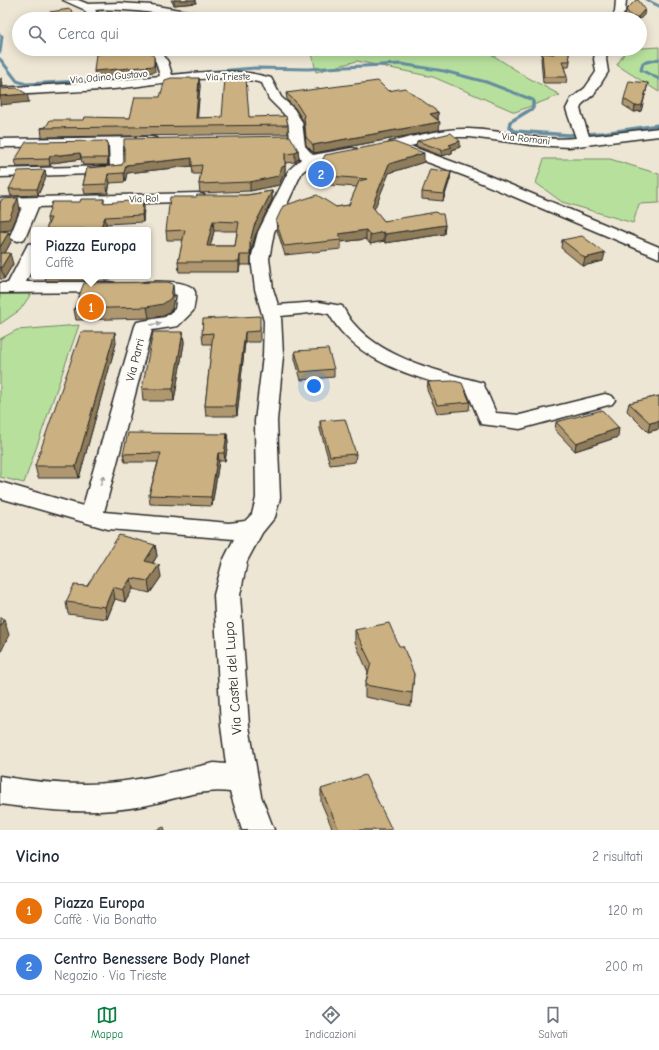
<!DOCTYPE html>
<html lang="it">
<head>
<meta charset="utf-8">
<style>
  :root { --surface:#fff; --page:#f2f2f3; --text:#1f2937; --muted:#747a83; --line:#e0e1e3; --accent:#0b8043 }
  body { margin:0; font-family:"Comic Neue",sans-serif; background:var(--page); color:var(--text) }
  .you { position:absolute; left:314px; top:386px; width:14px; height:14px; margin:-10px; border:3px solid #fff; border-radius:50%; background:#1a73e8; box-shadow:0 0 0 6px #1a73e833 }
  .badge { display:grid; place-items:center; width:26px; height:26px; border-radius:50%; background:var(--accent); color:#fff; font-size:13px; font-weight:700 }
  .pin { position:absolute; translate:-50% -50%; border:2px solid #fff; box-shadow:0 1px 4px #0006 }
  .popup { position:absolute; left:31px; top:227px; width:120px; height:52px; box-sizing:border-box; display:grid; place-content:center; border-radius:4px; background:var(--surface); filter:drop-shadow(0 1px 3px #0005); font-size:13px; white-space:nowrap; color:var(--muted) }
  .popup b { font-size:15px; color:var(--text) }
  .popup::after { content:''; position:absolute; left:50%; top:100%; margin-left:-8px; border:8px solid transparent; border-top-color:var(--surface) }
  .list { margin:0; padding:0; list-style:none }
  h2 { display:flex; justify-content:space-between; align-items:center; height:52px; margin:0; padding:0 16px; font-size:17px }
  h2 small { font-size:13px; font-weight:400; color:var(--muted) }
  .list li { display:grid; grid-template-columns:26px 1fr auto; gap:12px; align-items:center; box-sizing:border-box; height:56px; padding:0 16px; border-top:1px solid var(--line) }
  .list b { display:block; font-size:15px; white-space:nowrap }
  .list p { margin:0; font-size:13px; white-space:nowrap; color:var(--muted) }
  .list em { font-size:13px; font-style:normal; color:var(--muted) }
  .icon { flex:none; width:22px; height:22px; fill:none; stroke:currentColor; stroke-width:2; stroke-linecap:round; stroke-linejoin:round }
  .map { position:relative; flex:none; width:659px; height:830px; overflow:hidden }
  .search { position:absolute; background:var(--surface); box-shadow:0 2px 10px #0003; left:12px; right:12px; top:12px; height:44px; display:flex; align-items:center; gap:10px; box-sizing:border-box; padding:0 14px; border-radius:22px; color:var(--muted); font-size:15px }
  .sheet { height:164px; background:var(--surface) }
  nav { display:flex; justify-content:space-around; align-items:center; box-sizing:border-box; height:56px; border-top:1px solid var(--line); background:var(--surface); font-size:11px; color:var(--muted) }
  nav a { display:grid; justify-items:center; gap:2px }
  nav .on { color:var(--accent) }
  .map>svg:first-child { display:block }
</style>
</head>
<body>
<div class="map">
<svg width="659" height="830" viewBox="0 0 659 830">
  <rect width="100%" height="100%" fill="#eee6d4"/>
  <filter id="ink" filterUnits="userSpaceOnUse"><feTurbulence type="fractalNoise" baseFrequency=".025" numOctaves="2"/><feDisplacementMap in="SourceGraphic" scale="8" xChannelSelector="R" yChannelSelector="G"/><feConvolveMatrix kernelMatrix="1 2 1 2 8 2 1 2 1" color-interpolation-filters="sRGB"/></filter>
  <g filter="url(#ink)">
    <g fill="#b7e09d" stroke="#718664">
      <path d="M659,47v45l-42,-27 10,-16z"/>
      <path d="M304,49h179l42,27 35,19 -45,17 -82,-35 -76,-16 -41,11 -4,-19z"/>
      <path d="M544,159h66l49,15v29l-20,1 -6,19 -71,-21 -26,-19z"/>
      <path d="M0,294h31l-11,16 -20,14z"/>
      <path d="M79,325l-55,158 -24,-6v-138l17,-9z"/>
    </g>
    <g fill="none" stroke-linecap="round" stroke-linejoin="round">
      <g stroke="#658c9f" stroke-width="3">
        <path d="M647,0l12,6"/>
        <path d="M0,35l2,1 -2,16"/>
        <path d="M0,59l17,22 9,3 125,-7"/>
        <path d="M659,59l-16,4 -2,7 18,9"/>
        <path d="M205,72l50,-4 53,1 93,-5 43,7 42,11 47,18v2"/>
        <path d="M167,75l24,-2"/>
      </g>
      <path stroke="#658c9f" stroke-width="3.5" d="M533,101v7l-23,14 -1,5 5,4 54,4 35,-2 56,-8"/>
      <defs>
        <g id="minor">
          <path d="M63,0h15l10,4 32,-1 31,2 63,11 5,3c-41,0 -82,-12 -124,-9l5,7 -1,2h-8l-8,-10z"/>
          <path d="M616,0h10l-1,12 -5,7h-10l5,-7z"/>
          <path d="M148,49h12l8,13 4,13c33,-3 67,-7 99,3l10,19 13,12 8,13 3,24 8,9 39,-7 5,1 2,3 -2,3 -43,8 -12,9 -28,60 -5,27 4,30 5,16 41,-3 23,4c4,6 7,13 12,18 31,36 86,47 129,59l13,30 24,2 85,-21 7,2 3,4 -3,4 -92,25 -39,-5 -14,-33c-50,-13 -111,-28 -138,-77l-10,-2 -38,4 2,40 -6,65 3,77 -5,19 -13,16 -15,28 -7,34 9,131 12,70 13,34h-32l-12,-38c-29,-4 -58,8 -87,14 -48,9 -95,5 -143,-2v-28c28,5 56,8 85,8 43,0 87,-12 129,-21l12,1 -5,-38 -7,-131 9,-34 11,-22 -126,-10 -108,-31v-16l83,24 52,-180 2,-4 28,-5 10,-8 2,-14c-13,-5 -26,-1 -38,-4l-3,-4 3,-4c10,-2 53,-4 56,9 1,5 -1,14 -2,19l-15,15 -26,4 -48,182 125,11 16,-2 7,-7 4,-16 -1,-77 8,-65 1,-35 -9,-32 -4,-30 7,-27 31,-62 12,-11 -10,-13 -3,-24 -4,-8 -15,-15 -7,-16c-41,-12 -106,2 -149,6 -38,3 -75,4 -113,7v-8l113,-7 47,-5 -4,-14z"/>
          <path d="M596,49h12l-2,10 2,13 -14,22 -12,10 -2,5 9,27 70,-8v8l-90,11 -37,-2 -62,-8h-18l-42,9 65,24 184,77v11l-194,-82 -73,-27 -4,-4 2,-3c25,-6 53,-14 79,-13 35,1 71,13 107,9l-10,-29 5,-10 14,-11 11,-16 -2,-13z"/>
          <path d="M151,137l5,1 2,3 -2,3 -33,2 1,24 -2,3 -122,4v-8l110,-3 -1,-20 -109,1v-8z"/>
          <path d="M199,193l5,2 3,3 -3,3 -166,6 -12,29 -2,3 -6,2 -6,-2 -2,-3 12,-29 -22,1v-10z"/>
          <path d="M34,243v22l-8,17h83l6,1 3,4 -3,4 -6,1 -109,1v-10h8l18,-35 2,-4z"/>
        </g>
      </defs>
      <use href="#minor" stroke="#2b2b2b" stroke-width="3"/>
      <use href="#minor" fill="#fdfcf7" fill-rule="evenodd"/>
    </g>
    <g fill="#af986f" stroke="#2b2b2b" fill-rule="evenodd">
      <path d="M171,0h25v3l-22,2z"/>
      <path d="M626,10l18,5 -4,4h-12l-3,-4z"/>
      <path d="M50,12l30,7h-25l-5,-5z"/>
      <path d="M553,49h15l2,12 -1,6h-5l3,10 -1,6h-23l-2,-24 1,-6 11,1z"/>
      <path d="M199,78l1,8 -3,32 52,-1 39,8v9l-246,3 -1,-9 43,-8 46,-2 30,-21z"/>
      <path d="M648,83l-7,28 -7,1 -11,-7 1,-6z"/>
      <path d="M388,91l50,21v8l1,10 -125,23 -8,-8 -2,-23 -9,-14 -8,-8 -1,-7z"/>
      <path d="M417,141l43,6 -8,3v3l-10,3 -26,-10z"/>
      <path d="M108,148v17h-25l-2,-6 -29,4 -2,3 -33,1 -2,-7z"/>
      <path d="M298,150l1,8 -4,4 -10,1v11l-2,2 -4,9 -29,6 -50,2 -1,-9 2,-10h-8l-1,-8 -65,7 -2,9 -15,1 -2,10 -23,1 -2,-9 4,-17z"/>
      <path d="M424,162l-35,11 -15,36 10,12 61,4 -1,9 -59,9 -1,-2 -14,3 -4,-5 -25,3v7l-56,6 -8,-25 -1,-9 60,-14 13,-2 8,-18 -41,-3 -1,-9z"/>
      <path d="M45,170l1,7 -8,18 -27,1 -2,-7z"/>
      <path d="M451,172l-1,7 -7,22 -21,-2v-7z"/>
      <path d="M272,191v9l-17,36 -4,16v13h-11l-1,7h-60l-1,-10 5,-22h-16l-1,-9 30,-34 51,-2zM214,231h23l-2,15h-25z"/>
      <path d="M104,199v4l40,4 -1,15 -37,2 -2,6h-58l2,-6 -1,-6 33,-16z"/>
      <path d="M0,231l11,11 -6,11 8,11 -9,15h-4z"/>
      <path d="M562,240l41,21 -20,5 -22,-18z"/>
      <path d="M45,276h42l-2,5h-39z"/>
      <path d="M174,296l-2,13 -8,7 -15,2 -73,2 -2,-11z"/>
      <path d="M260,326v16h-15l-8,74h-31l-1,-10 7,-62h-9l-1,-10z"/>
      <path d="M183,332l1,11 -10,58h-31l-1,-12z"/>
      <path d="M116,343l-37,135h-41l-3,-12z"/>
      <path d="M295,351l39,18v8l-33,3 -6,-21z"/>
      <path d="M428,382l42,20 -1,8 -32,3 -10,-23z"/>
      <path d="M659,396v33l-11,3 -21,-21 2,-8z"/>
      <path d="M320,421l36,33 -1,8 -25,3 -10,-36z"/>
      <path d="M556,422l62,15 -43,14 -20,-21z"/>
      <path d="M227,434l1,8 -3,19h-6l-7,45 -62,-2 -1,-9 9,-33h-33l-2,-8z"/>
      <path d="M155,545l2,11 -4,7 8,14 -11,16 -17,-4 -8,13 -10,-3 -8,20 -39,-5 -2,-12 21,-16z"/>
      <path d="M355,630l44,16 15,28 -3,32 -46,-9v-12l3,-13 -13,-30z"/>
      <path d="M321,789l71,41h-59l-12,-28z"/>
    </g>
    <g fill="#8e7c5a" stroke="#2b2b2b">
      <path d="M174,0h22v3l-22,2z"/>
      <path d="M645,9l-1,6 -4,4h-2v-2z"/>
      <path d="M154,57l1,15 -60,6 -1,-7z"/>
      <path d="M2,78l1,8 -3,1v-8z"/>
      <path d="M199,78l1,8 -3,40 -1,-8z"/>
      <path d="M648,83l-7,28 -7,1 1,-6z"/>
      <path d="M27,94l2,8 -29,3v-9z"/>
      <path d="M438,112v8l-8,-6z"/>
      <path d="M440,122l-1,8 -125,23 -1,-8z"/>
      <path d="M107,141l1,7v17v-7z"/>
      <path d="M460,141v6l-8,3v3l-10,3v-6l7,-5z"/>
      <path d="M298,150l1,8 -4,4v-9z"/>
      <path d="M80,153l1,6 -29,4 -2,3 -1,-7 1,-3z"/>
      <path d="M424,153v9l-35,11 -17,42v-9l17,-42z"/>
      <path d="M285,154v20l-2,2 -4,9 -29,6v-9z"/>
      <path d="M192,158v8l-65,7 -2,9 -1,-9 2,-8z"/>
      <path d="M45,170l1,7 -8,18 -1,-6z"/>
      <path d="M451,172l-1,7 -7,22 1,-7z"/>
      <path d="M108,174l2,9 -2,10 -2,-9z"/>
      <path d="M272,191v9l-17,36 -4,16v13l-1,-23 4,-16z"/>
      <path d="M18,198l2,11 -9,21 -11,1v-11z"/>
      <path d="M143,200l1,7 -1,15 -1,-7z"/>
      <path d="M105,217l1,7 -2,6h-4z"/>
      <path d="M213,221l1,10 -6,25 -1,-10z"/>
      <path d="M445,225l-1,9 -59,9v-9z"/>
      <path d="M366,230v9l-25,3v-2l-2,-6z"/>
      <path d="M9,232l2,10 -11,20v-15z"/>
      <path d="M384,232v9l-14,3v-9z"/>
      <path d="M10,253l3,11 -9,15 -3,-11z"/>
      <path d="M605,253l-2,8 -20,5 2,-8z"/>
      <path d="M240,255v10l-1,7v-10z"/>
      <path d="M84,276h3l-2,5z"/>
      <path d="M173,284l1,12 -2,13 -8,7 -15,2 -2,-11z"/>
      <path d="M115,332l1,11 -37,135 -3,-12z"/>
      <path d="M183,332l1,11 -10,58 -1,-12z"/>
      <path d="M245,332v10l-8,74 -1,-10z"/>
      <path d="M659,421v8l-11,3 2,-9z"/>
      <path d="M619,428l-1,9 -43,14 1,-8z"/>
      <path d="M227,434l1,8 -3,19 -1,-8z"/>
      <path d="M218,453l1,8 -7,45 -1,-9z"/>
      <path d="M155,545l2,11 -10,16 -2,-11z"/>
      <path d="M159,565l2,12 -11,16 -2,-12z"/>
      <path d="M131,578l2,11 -8,13 -2,-12z"/>
      <path d="M113,587l2,12 -8,20 -2,-12z"/>
      <path d="M4,619l5,16 -9,19v-27z"/>
    </g>
    <g fill="#cbb181" stroke="#2b2b2b" fill-rule="evenodd">
      <path d="M636,0h2l7,9 -7,8h-6l-6,-7z"/>
      <path d="M70,9l10,10h-22l-8,-7z"/>
      <path d="M554,49h14l2,12h-8l5,16h-23l-2,-24 12,1z"/>
      <path d="M150,51l4,6v9l-60,5 2,-17z"/>
      <path d="M171,78h28l-3,40 26,-1 3,-39h21l3,39 37,-1 2,9 -247,3 5,-1 4,-7h34l1,-3 45,1 5,-21h25l5,-17z"/>
      <path d="M378,81l10,10 17,-3 33,24 -8,2 10,8 -127,23 -7,-8 -2,-20h1l-10,-16 -9,-8z"/>
      <path d="M629,81l19,2 -6,22 -7,1 -11,-7z"/>
      <path d="M17,88l10,6 -27,2v-7z"/>
      <path d="M451,133l9,8 -11,4 3,2 -10,3 -25,-9z"/>
      <path d="M290,136l8,14 -3,3 -10,1v12l-3,1 -4,9 -28,6 -51,2 3,-19 -10,1v-8l-66,7 -2,8 -16,1 -2,10 -23,1 4,-17 35,-3 2,-4v-22z"/>
      <path d="M107,141l1,17h-26l-2,-5 -30,3 -1,3 -34,1 11,-18z"/>
      <path d="M394,142l30,11 -35,11 -17,42 12,15 52,-9 2,2h5l2,11 -60,9 -1,-2 -14,3 -4,-5 -27,4 2,6 -57,6 -8,-25 7,-15 34,-11 19,12 13,-2 10,-24 8,-2 -52,-4 10,-20z"/>
      <path d="M430,169l21,3 -7,22 -22,-2z"/>
      <path d="M45,170l-8,19h-28l9,-18z"/>
      <path d="M272,191l-18,35 -4,16v13h-10l-1,7h-61l7,-32 -19,1 4,-34h26l1,-2h50zM213,221l26,1 -4,24h-28z"/>
      <path d="M18,198l-9,21 -9,1v-17l2,-4z"/>
      <path d="M81,199h23l-1,4 40,-3 -1,15 -37,2 -5,12h-54l5,-11h-4l5,-16h28z"/>
      <path d="M0,231l9,1 -9,15z"/>
      <path d="M582,236l23,17 -20,5 -23,-18z"/>
      <path d="M0,253h10l-9,15h-1z"/>
      <path d="M168,282l5,2 -2,14 -8,6 -16,3 -73,2 10,-26z"/>
      <path d="M260,316v15l-15,1 -9,74h-31l8,-73 -11,1 1,-15z"/>
      <path d="M81,332h34l-39,134h-41z"/>
      <path d="M153,332h30l-10,57h-31z"/>
      <path d="M328,349l6,20 -33,3 -6,-21z"/>
      <path d="M454,381l8,2 8,19 -33,3 -9,-23z"/>
      <path d="M659,396v25l-9,2 -21,-20z"/>
      <path d="M602,410l17,18 -43,15 -20,-21z"/>
      <path d="M345,419l11,35 -26,2 -10,-35z"/>
      <path d="M128,433l99,1 -3,19h-6l-7,44 -62,-2 12,-42 -38,1z"/>
      <path d="M119,535l36,10 -10,16 14,4 -11,16 -17,-3 -8,12 -10,-3 -8,20 -39,-5 8,-17 13,1z"/>
      <path d="M0,618l4,1 -4,8z"/>
      <path d="M389,623l10,23h4l11,28 -2,19 -47,-8 6,-22 -16,-33z"/>
      <path d="M365,775l27,55h-53l-18,-41z"/>
      <path d="M164,827l1,3h-9z"/>
    </g>
    <defs><path id="oneway-solid" d="M-6-.8H1V-3.2L6.5 0L1 3.2V.8H-6Z"/></defs>
    <g fill="#9e9e9b">
      <use href="#oneway-solid" transform="translate(156 324) rotate(-9)"/>
      <use href="#oneway-solid" transform="translate(102 480) rotate(-74)"/>
    </g>
  </g>
  <g text-anchor="middle" dominant-baseline="central" stroke-width="4" stroke-linejoin="round" paint-order="stroke">
    <g font-size="10" fill="#2b2b2b" stroke="#fdfcf7">
      <text transform="translate(109 77) rotate(-5)">Via Odino Gustavo</text>
      <text transform="translate(228 77) rotate(-1)">Via Trieste</text>
      <text transform="translate(526 139) rotate(6)">Via Romani</text>
      <text transform="translate(144 199) rotate(-2)">Via Rol</text>
    </g>
    <g font-size="12" fill="#2b2b2b" stroke="#fdfcf7">
      <text transform="translate(135 360) rotate(-76)">Via Parri</text>
    </g>
    <g font-size="14" fill="#2b2b2b" stroke="#fdfcf7">
      <text transform="translate(233 678) rotate(-94)">Via Castel del Lupo</text>
    </g>
  </g>
</svg>
<div class="you"></div>
<div class="pin badge" style="left:91px;top:307px;background:#e8710a">1</div>
<div class="popup"><b>Piazza Europa</b>Caffè</div>
<div class="pin badge" style="left:321px;top:174px;background:#3f7fe0">2</div>
<div class="search"><svg class="icon" aria-label="search" viewBox="0 0 24 24"><circle cx="10" cy="10" r="6"/><path d="M15 15l6 6"/></svg>Cerca qui</div>
</div>
<section class="sheet">
<h2>Vicino<small>2 risultati</small></h2>
<ul class="list">
<li><span class="badge" style="background:#e8710a">1</span><div><b>Piazza Europa</b><p>Caffè · Via Bonatto</p></div><em>120 m</em></li>
<li><span class="badge" style="background:#3f7fe0">2</span><div><b>Centro Benessere Body Planet</b><p>Negozio · Via Trieste</p></div><em>200 m</em></li>
</ul>
</section>
<nav>
<a class="on"><svg class="icon" aria-label="map" viewBox="0 0 24 24"><path d="M3 6l6-2 6 2 6-2v14l-6 2-6-2-6 2zM9 4v14M15 6v14"/></svg>Mappa</a>
<a><svg class="icon" aria-label="directions" viewBox="0 0 24 24"><path d="M12 3l9 9-9 9-9-9zM9 14v-3h6M13 9l2 2-2 2"/></svg>Indicazioni</a>
<a><svg class="icon" aria-label="saved" viewBox="0 0 24 24"><path d="M7 4h10v16l-5-4-5 4z"/></svg>Salvati</a>
</nav>
</body>
</html>
